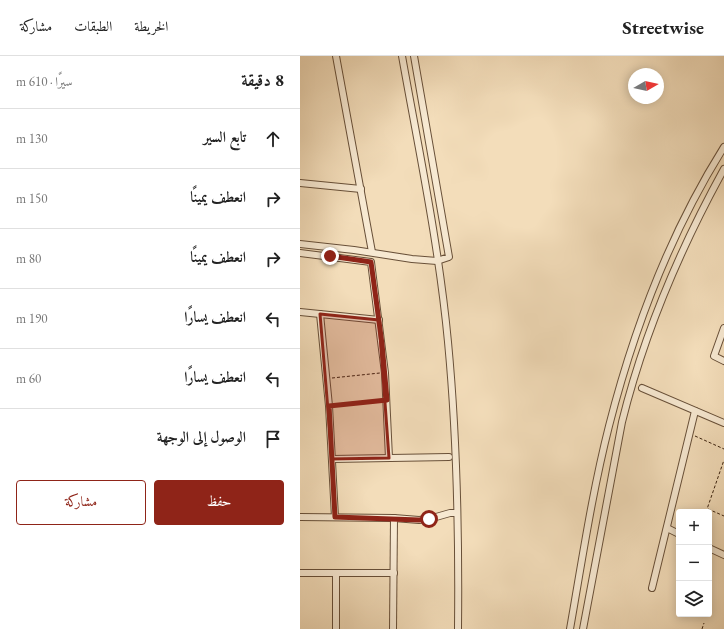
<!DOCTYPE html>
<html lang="ar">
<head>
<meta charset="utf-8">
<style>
  :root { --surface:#fff; --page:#f6f6f6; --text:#222; --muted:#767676; --line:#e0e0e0; --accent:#8f2418 }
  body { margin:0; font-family:"EB Garamond",Amiri,serif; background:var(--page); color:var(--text); direction:rtl }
  .controls { position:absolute; right:12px; bottom:12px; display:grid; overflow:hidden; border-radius:4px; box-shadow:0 2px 10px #0003 }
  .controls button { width:36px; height:36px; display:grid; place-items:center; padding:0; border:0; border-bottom:1px solid var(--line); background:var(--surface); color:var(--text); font:20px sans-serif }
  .compass { position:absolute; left:328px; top:12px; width:36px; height:36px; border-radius:50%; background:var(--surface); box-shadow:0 2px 10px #0003; rotate:81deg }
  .stop { position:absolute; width:12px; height:12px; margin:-9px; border:3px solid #8f2418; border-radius:50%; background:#fff }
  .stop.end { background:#8f2418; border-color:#fff; box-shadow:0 1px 4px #0008 }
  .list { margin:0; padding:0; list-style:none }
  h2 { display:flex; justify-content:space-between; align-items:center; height:52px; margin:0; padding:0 16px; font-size:17px }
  h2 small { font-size:13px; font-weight:400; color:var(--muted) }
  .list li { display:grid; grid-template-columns:26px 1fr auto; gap:12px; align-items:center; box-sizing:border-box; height:60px; padding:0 16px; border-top:1px solid var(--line) }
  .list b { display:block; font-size:15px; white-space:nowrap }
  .list em { font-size:13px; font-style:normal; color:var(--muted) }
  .actions { display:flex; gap:8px; padding:12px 16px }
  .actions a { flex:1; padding:9px 0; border:1px solid var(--accent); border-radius:4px; text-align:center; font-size:14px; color:var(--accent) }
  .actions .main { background:var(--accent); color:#fff }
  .icon { flex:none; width:22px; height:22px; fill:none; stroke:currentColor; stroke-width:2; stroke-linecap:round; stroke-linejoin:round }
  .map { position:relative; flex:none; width:424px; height:573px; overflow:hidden; direction:ltr }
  header { display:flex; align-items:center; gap:24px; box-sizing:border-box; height:56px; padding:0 20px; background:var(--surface); border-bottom:1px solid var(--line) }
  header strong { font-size:19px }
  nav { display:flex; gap:22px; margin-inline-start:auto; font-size:14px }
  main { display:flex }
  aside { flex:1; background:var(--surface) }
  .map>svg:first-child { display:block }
</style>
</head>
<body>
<header>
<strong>Streetwise</strong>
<nav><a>الخريطة</a><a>الطبقات</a><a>مشاركة</a></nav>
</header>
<main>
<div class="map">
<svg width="424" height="573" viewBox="0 0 424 573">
  <rect width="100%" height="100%" fill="#f3ddba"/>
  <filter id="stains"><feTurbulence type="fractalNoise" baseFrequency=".005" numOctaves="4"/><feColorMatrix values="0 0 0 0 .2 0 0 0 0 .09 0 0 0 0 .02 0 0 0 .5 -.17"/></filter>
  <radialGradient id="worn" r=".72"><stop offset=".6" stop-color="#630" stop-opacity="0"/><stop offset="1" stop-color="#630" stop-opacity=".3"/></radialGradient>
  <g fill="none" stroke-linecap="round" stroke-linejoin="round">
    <defs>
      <g id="minor">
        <path d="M36,0l36,196"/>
        <path d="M102,0c17,95 37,190 46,286 9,95 11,192 10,287"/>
        <path d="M0,127l61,6"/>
        <path d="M0,188l54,6 58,9 25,2 12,-4 -35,-201"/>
        <path d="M0,197l71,9 14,111 4,85"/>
        <path d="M0,256l79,8"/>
        <path d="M20,258l9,92 6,111"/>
        <path d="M424,272l-10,28 10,5"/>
        <path d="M342,332l82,35"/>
        <path d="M32,403l117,-2"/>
        <path d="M0,461l94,1 25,2 10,-1 21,-6h7"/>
        <path d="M367,472l12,6"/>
        <path d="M409,492l15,7"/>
        <path d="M0,517h94"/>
        <path d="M352,532l43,-177"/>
        <path d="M36,573v-56"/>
        <path d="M93,573l1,-111"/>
        <path d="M270,573c12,-68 22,-136 39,-203 25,-98 61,-193 115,-279"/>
        <path d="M283,573l39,-207c22,-89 58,-173 102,-253"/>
      </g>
    </defs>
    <use href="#minor" stroke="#685039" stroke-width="8"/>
    <g stroke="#39210e" stroke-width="1" stroke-dasharray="3 2" stroke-linecap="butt">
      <path d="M32,322l48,-5"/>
      <path d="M34,349l46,-4"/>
      <path d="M395,380l29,13"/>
      <path d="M408,453l16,7"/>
      <path d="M406,456l18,-52"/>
      <path d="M402,573l2,-6"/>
    </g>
    <use href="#minor" stroke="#f7e9d2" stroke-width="6"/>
  </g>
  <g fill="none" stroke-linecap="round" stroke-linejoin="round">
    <path stroke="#8f2418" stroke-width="5" d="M30,200l41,6 11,82 5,56 -58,6 6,111 84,3 10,-1"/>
  </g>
  <path fill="#8f2418" fill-opacity="0.2" stroke="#8f2418" stroke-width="3" stroke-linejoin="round" d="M20,258l59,6 10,138 -57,1z"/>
  <rect width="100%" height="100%" filter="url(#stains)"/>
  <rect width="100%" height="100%" fill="url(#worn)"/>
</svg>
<div class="controls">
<button>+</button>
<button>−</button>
<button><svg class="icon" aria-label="layers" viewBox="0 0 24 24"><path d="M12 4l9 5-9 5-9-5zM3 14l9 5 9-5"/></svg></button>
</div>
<svg class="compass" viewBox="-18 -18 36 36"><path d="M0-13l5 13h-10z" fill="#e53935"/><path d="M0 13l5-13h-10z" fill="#767676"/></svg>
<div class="stop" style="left:129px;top:463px"></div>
<div class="stop end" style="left:30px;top:200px"></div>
</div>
<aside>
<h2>8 دقيقة<small>سيرًا · 610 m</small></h2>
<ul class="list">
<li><svg class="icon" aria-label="ahead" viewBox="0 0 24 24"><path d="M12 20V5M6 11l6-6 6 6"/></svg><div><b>تابع السير</b></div><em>130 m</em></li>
<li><svg class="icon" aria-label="right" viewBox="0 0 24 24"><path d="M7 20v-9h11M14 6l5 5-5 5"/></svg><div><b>انعطف يمينًا</b></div><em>150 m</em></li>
<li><svg class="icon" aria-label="right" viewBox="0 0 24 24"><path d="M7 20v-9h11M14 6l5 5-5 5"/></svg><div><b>انعطف يمينًا</b></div><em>80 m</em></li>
<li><svg class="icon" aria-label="left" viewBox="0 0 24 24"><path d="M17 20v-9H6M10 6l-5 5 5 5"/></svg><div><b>انعطف يسارًا</b></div><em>190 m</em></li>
<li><svg class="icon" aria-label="left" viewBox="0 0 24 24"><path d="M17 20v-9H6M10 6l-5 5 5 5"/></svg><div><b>انعطف يسارًا</b></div><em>60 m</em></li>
<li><svg class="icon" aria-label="arrive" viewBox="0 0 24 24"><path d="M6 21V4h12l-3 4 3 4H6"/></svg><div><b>الوصول إلى الوجهة</b></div></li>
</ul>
<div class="actions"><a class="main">حفظ</a><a>مشاركة</a></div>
</aside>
</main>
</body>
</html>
